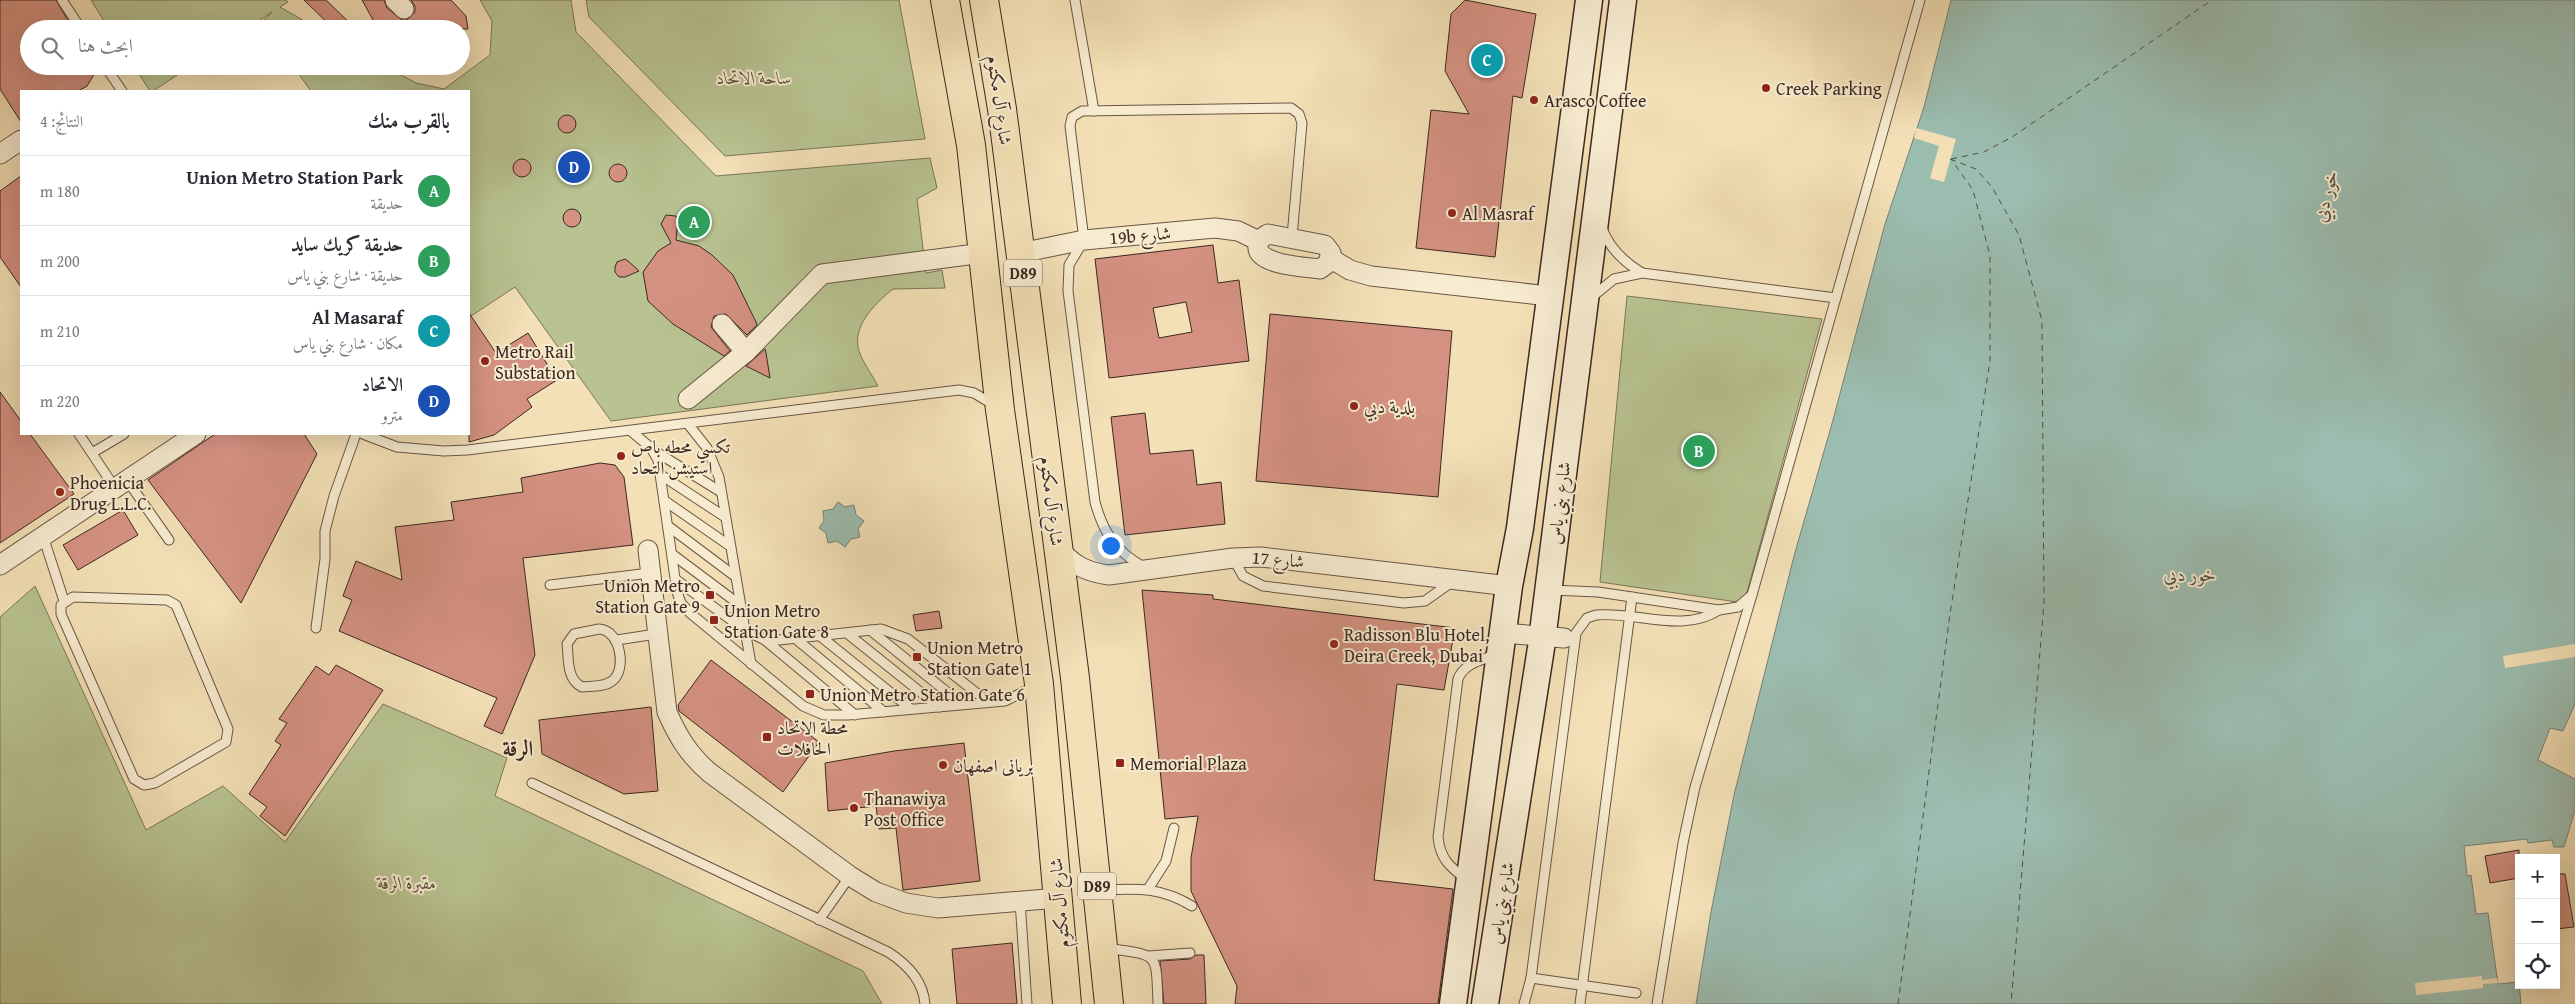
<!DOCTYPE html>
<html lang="ar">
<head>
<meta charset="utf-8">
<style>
  :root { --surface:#fff; --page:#f2f2f3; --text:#2b2b33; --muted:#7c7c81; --line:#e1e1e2; --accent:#ea580c }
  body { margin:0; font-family:"Gentium Book Plus",Amiri,serif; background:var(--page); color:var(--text); direction:rtl }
  .controls { position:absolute; right:15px; bottom:15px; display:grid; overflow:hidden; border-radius:0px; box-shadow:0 5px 20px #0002 }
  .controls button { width:45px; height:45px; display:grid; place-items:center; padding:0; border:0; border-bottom:1px solid var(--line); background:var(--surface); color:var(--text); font:25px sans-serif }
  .you { position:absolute; left:1110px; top:545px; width:18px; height:18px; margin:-12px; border:4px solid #fff; border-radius:50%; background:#1a73e8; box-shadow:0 0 0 8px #1a73e833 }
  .badge { display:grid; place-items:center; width:32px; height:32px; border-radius:50%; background:var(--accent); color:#fff; font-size:16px; font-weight:700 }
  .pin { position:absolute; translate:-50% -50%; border:2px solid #fff; box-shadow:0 1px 5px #0006 }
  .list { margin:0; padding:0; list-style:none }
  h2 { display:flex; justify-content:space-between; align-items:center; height:65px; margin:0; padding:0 20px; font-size:21px }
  h2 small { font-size:16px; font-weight:400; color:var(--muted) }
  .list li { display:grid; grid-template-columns:32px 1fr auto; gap:15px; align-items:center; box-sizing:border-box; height:70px; padding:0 20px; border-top:1px solid var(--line) }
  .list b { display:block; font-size:19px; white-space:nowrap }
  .list p { margin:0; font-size:16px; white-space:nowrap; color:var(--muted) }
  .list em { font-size:16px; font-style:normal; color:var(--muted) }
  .icon { flex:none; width:28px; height:28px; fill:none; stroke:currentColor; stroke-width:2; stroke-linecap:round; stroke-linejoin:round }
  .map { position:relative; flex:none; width:2575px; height:1004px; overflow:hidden; direction:ltr }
  .search { position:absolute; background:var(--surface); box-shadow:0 5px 20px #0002; left:20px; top:20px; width:450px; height:55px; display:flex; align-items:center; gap:12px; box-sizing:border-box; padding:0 18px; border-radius:28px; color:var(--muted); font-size:19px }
  .panel { position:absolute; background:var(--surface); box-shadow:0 5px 20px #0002; left:20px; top:90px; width:450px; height:345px; border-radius:0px; direction:rtl }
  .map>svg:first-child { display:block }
</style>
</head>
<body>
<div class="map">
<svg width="2575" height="1004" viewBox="0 0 2575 1004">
  <rect width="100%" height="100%" fill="#f3e0b6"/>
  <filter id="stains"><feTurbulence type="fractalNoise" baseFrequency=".004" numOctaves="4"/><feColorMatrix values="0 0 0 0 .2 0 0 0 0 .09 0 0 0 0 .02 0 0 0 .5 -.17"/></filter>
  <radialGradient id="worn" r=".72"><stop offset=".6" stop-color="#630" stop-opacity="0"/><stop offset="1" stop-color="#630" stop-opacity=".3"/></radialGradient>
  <g fill="#b8c391" stroke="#7a7659">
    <path d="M91,0h195l2,2 -8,5 38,22h-51l-5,-7 10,-10 -25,17h-138z"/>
    <path d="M480,0h91l5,32 140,144 214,-18 7,30 -20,11 9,74 16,-3 3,18 -52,1c-16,13 -39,34 -35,58 2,12 14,27 20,39l-267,35 -96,-134 -44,29 -2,-3v-222h-158l-18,-25h91l32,17 28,6 46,-34 2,-34z"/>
    <path d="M586,0h313l26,139 -200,17 -136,-139z"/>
    <path d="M134,66h57l-38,25h-3z"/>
    <path d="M1627,296l195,23 -78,284 -144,-21z"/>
    <path d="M35,586l111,244 77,-44 62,56 98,-138 124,54 -12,38 368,175 19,33h-882v-387z"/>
  </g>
  <g fill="#9bbdb0" stroke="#758177">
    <path d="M1951,0h624v704l-12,27 -13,-3 -12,32 37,19v31l-11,37h-10l-2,-7 -24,3 -1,-4 -63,7 3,30 4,-1 5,39 12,-1 10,71 21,-2 2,22h-825l15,-92 23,-117 60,-239 39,-136 52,-196 39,-117z"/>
    <path d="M838,502l7,5 9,-2 2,10 8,6 -6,8 2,8 -9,2 -6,8 -8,-6 -9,2 -2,-10 -7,-5 5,-7 -1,-10 10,-2z"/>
  </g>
  <g fill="#f3e0b6">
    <path d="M1916,128l40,11 -12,43 -14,-4 9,-32 -25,-8z"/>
    <path d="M2575,644v13l-70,11 -2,-12z"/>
    <path d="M2482,976v4l15,-2 1,5 -15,1v4l-67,7 -1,-12z"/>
  </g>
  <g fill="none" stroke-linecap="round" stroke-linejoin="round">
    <g stroke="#544d45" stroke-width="1" stroke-dasharray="6 5" stroke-linecap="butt">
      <path d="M1950,159l26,10 16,18 27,48 23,86 2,282 -33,401"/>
      <path d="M1951,159l33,-7 28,-15 200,-137"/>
      <path d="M1898,1004l52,-390 40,-253v-105l-17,-66 -22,-31"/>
    </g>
  </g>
  <g fill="#d49181" stroke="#3c2821" fill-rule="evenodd">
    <path d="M0,0h56l17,29h-44v37h70l-12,20 -9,5h-57v31l-21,-33z"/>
    <path d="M304,0h22l30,29h-22z"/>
    <path d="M362,0h22l3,8 15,12h5l8,-8v-6l-4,-6h40l15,16 2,13h-90z"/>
    <path d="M1465,0l71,14 -14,84 -9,-2 -18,161 -79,-9 15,-138 38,4 -24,-43 6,-57z"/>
    <circle cx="567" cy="124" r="9"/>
    <circle cx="522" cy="168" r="9"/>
    <circle cx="618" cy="173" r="9"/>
    <path d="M21,176v111l-21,-30v-66z"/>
    <circle cx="572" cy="218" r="9"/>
    <path d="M666,215l10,1 2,4 -2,20 23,6 13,9 21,20 23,47 1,3 -10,10 -21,-21 -12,2 -3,11 19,24 -6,5 -51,-32 -25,-23 -5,-29 15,-21 13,-8 -10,-19z"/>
    <path d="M1213,245l5,38 21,-3 10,81 -140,17 -14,-119zM1186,302l6,30 -33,6 -6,-30z"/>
    <path d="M625,259l3,2 11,10 -14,6h-6l-4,-5v-5l2,-5z"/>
    <path d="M469,313l27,40 32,-20 29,47 -30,19 5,8 -38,28 -25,7z"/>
    <path d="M1270,314l182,17 -14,166 -182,-16z"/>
    <path d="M765,349l1,4 4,25 -24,-12z"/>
    <path d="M0,392l21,29v13h9l44,60 -74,49z"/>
    <path d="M1145,413l5,41 43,-4 4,35 24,-3 4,42 -100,11 -14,-118z"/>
    <path d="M215,434h89l13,20 -76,149 -93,-123z"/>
    <path d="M600,463l15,2 9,12 9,68 -110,13 12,97 -33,79 -18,-8 13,-28 -158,-67 13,-31 -9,-4 13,-35 46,19 -7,-53 59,-7 -3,-18 72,-10 -2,-14z"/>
    <path d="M123,510l15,25 -60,35 -15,-25z"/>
    <path d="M1142,590l71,5v4l242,29 -11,62 -47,-6 -23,196 79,9 -15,115h-203l2,-18 -46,-95v-33l7,-42 -33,3z"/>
    <path d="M939,611l3,17 -26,3 -3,-16z"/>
    <path d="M711,660l108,82 -36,50 -104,-81 -1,-6z"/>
    <path d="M336,665l47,25 -98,146 -25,-20 7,-9 -18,-13 32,-49 -6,-4 12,-18 -8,-4 37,-53 13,9z"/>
    <path d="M651,707l7,84 -34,3 -82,-40 -3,-34z"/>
    <path d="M964,743l16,138 -77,9 -7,-62 -17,1 -3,-23 -48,5 -3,-48 69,-12z"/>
    <path d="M2519,850v28l-29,5 -5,-27z"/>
    <path d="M2556,874h9l9,53 -18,2z"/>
    <path d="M1012,943l5,61h-60l-5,-55z"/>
    <path d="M1196,955h8l2,49h-42l-4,-43 30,-2z"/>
  </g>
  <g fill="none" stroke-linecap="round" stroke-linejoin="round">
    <defs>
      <g id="lane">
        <path d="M62,0l19,29"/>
        <path d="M1075,0l19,111"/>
        <path d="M105,66l17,25"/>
        <path d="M1602,228c7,20 22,34 40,45"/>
        <path d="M1592,297l22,-18 28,-6 194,25"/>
        <path d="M688,424l19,24 12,29 26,153 20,10h14l102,-11 27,10 80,63"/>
        <path d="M631,431l20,17 7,12 19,132 4,11 9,10 113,93 21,9h24l157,-14 31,-15"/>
        <path d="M79,434l36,54"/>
        <path d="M363,434l34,13 47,4 23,-1 492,-60 15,3 20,12"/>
        <path d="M653,450l68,42"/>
        <path d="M92,453l32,-19"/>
        <path d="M661,475l64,42"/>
        <path d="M127,480l42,60"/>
        <path d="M665,501l65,45"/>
        <path d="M668,526l68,51"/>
        <path d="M43,536l21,65"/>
        <path d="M672,554l68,51"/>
        <path d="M1233,558l10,18 20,10 141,17 21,-2 28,-20"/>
        <path d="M1144,567c-28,-15 -41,-35 -49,-65l-27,-211 1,-26 15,-25 -14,-114 2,-9 10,-6 209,-3 8,6 3,9 -10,114"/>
        <path d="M675,579l70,51 6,34"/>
        <path d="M550,585l100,-12"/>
        <path d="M1551,590l47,2 121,18 19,-3 14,-12"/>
        <path d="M73,597l94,3 9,5 52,124 -2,13 -71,41 -11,2 -10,-6 -73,-165v-9z"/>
        <path d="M316,628l9,-69v-28l9,-35 22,-62"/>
        <path d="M599,629c22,1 28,42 13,52 -7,6 -21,5 -30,6 -16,-8 -13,-28 -15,-43l7,-10z"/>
        <path d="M870,630l92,74"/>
        <path d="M848,634l91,73"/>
        <path d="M820,636l91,73"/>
        <path d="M796,639l88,73"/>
        <path d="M617,640l39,-6"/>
        <path d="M765,640l90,75"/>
        <path d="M532,783l356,169c19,12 35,28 37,52"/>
        <path d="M1467,880c-17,-13 -27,-21 -29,-43l20,-158c6,-16 25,-19 39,-25"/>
        <path d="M1148,889l18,-28 8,-33"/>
        <path d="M1100,890c36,-1 59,-4 92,16"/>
        <path d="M1020,901l7,103"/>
        <path d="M819,920l31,-44"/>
        <path d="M1106,948c53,8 50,2 52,56"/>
        <path d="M1149,956l41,-3"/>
        <path d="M1531,978l105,15"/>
        <path d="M1524,1004l7,-26 45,-345 11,-15 9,-3c40,-4 86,19 123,-5"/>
        <path d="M1580,1004l52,-407"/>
        <path d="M1657,1004l26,-161 12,-56 57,-192 168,-595"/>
      </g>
      <g id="street">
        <path d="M395,0l9,9"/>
        <path d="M0,154l21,-14"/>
        <path d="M1268,234l57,11 6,8 -3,10 -8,6c-15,-2 -65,-4 -62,-24 1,-6 5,-8 10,-11z"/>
        <path d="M1020,253l64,-13 131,-12 23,3 21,10"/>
        <path d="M1330,258l20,12 21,6 178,20"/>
        <path d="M722,324l24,28"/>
        <path d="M688,399l58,-47 76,-78 161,-21"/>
        <path d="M1058,547c14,18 28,25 51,28l124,-17 28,-1 248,29"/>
        <path d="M648,550l19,162c11,25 22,43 43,61l140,103 26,16 30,11 32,5 121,-10"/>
        <path d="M0,565l196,-131"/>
        <path d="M1503,633l61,5"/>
      </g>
      <g id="secondary">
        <path d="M1453,1004l56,-418 11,-58 69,-528"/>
        <path d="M1485,1004l56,-356 82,-648"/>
      </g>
      <g id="primary">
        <path d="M945,0l26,145 29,265 39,274 28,320"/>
        <path d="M984,0l18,109 73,569 34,326"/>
      </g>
    </defs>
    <use href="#lane" stroke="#6a5646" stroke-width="11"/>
    <use href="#street" stroke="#6a5646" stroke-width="21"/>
    <use href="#secondary" stroke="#3c2821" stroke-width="29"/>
    <use href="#primary" stroke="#3c2821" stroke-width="30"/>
    <use href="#lane" stroke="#f7ebd0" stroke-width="9"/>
    <use href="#street" stroke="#f7ebd0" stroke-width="19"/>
    <use href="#secondary" stroke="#f7ebd0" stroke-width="26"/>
    <use href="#primary" stroke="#f3e0b6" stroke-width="28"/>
  </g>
  <g fill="#8f2418" stroke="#f7ebd0" stroke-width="2">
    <circle cx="1766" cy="88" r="5"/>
    <circle cx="1534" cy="100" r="5"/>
    <circle cx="1452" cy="213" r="5"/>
    <circle cx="485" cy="361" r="5"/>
    <circle cx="1354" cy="406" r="5"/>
    <circle cx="621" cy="456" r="5"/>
    <circle cx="60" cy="492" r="5"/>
    <rect x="705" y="590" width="10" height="10" rx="2.5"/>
    <rect x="709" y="615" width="10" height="10" rx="2.5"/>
    <circle cx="1334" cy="644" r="5"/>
    <rect x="912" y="652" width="10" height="10" rx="2.5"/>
    <rect x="805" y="689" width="10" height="10" rx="2.5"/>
    <rect x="762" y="732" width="10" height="10" rx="2.5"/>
    <rect x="1115" y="758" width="10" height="10" rx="2.5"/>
    <circle cx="943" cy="765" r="5"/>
    <circle cx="854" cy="808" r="5"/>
  </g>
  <g text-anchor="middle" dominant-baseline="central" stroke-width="4" stroke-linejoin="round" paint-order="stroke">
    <g fill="#f7ebd0" stroke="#746256" stroke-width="1">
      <rect x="1004" y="259.5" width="38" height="27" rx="4"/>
      <rect x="1078" y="872.5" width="38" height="27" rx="4"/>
    </g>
    <g font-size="16" font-weight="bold" fill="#3c2821">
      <text x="1023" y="273">D89</text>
      <text x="1097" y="886">D89</text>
    </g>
    <g font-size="18" font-style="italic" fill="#5b4f3d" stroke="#f7ebd0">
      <text x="754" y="77">ساحة الاتحاد</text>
      <text x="407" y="882">مقبرة الرقة</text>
    </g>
    <g font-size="18" fill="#3c2821" stroke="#f7ebd0" text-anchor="start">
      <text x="1776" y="88">Creek Parking</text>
      <text x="1544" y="100">Arasco Coffee</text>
      <text x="1462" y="213">Al Masraf</text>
      <text x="495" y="351">Metro Rail<tspan x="495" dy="21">Substation</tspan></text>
      <text x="1364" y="406">بلدية دبي</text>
      <text x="631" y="446">تكسي محطه باص<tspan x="631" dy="21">استيشن التحاد</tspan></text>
      <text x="70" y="482">Phoenicia<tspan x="70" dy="21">Drug L.L.C.</tspan></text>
      <text x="700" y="585" text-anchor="end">Union Metro<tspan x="700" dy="21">Station Gate 9</tspan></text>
      <text x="724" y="610">Union Metro<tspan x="724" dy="21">Station Gate 8</tspan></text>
      <text x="1344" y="634">Radisson Blu Hotel,<tspan x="1344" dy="21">Deira Creek, Dubai</tspan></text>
      <text x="927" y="647">Union Metro<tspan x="927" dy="21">Station Gate 1</tspan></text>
      <text x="820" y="694">Union Metro Station Gate 6</text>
      <text x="777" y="727">محطة الاتحاد<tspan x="777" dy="21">الحافلات</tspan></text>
      <text x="1130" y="763">Memorial Plaza</text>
      <text x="953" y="765">بریانی اصفهان</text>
      <text x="864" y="798">Thanawiya<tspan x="864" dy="21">Post Office</tspan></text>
    </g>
    <g font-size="18" fill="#3c2821" stroke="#f7ebd0">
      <text transform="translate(1000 100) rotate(82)">شارع آل مكتوم</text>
      <text transform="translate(1140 235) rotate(-5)">19b شارع</text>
      <text transform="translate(1052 501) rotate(83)">شارع آل مكتوم</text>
      <text transform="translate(1559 503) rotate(-83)">شارع بني ياس</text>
      <text transform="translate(1278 559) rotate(5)">شارع 17</text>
      <text transform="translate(1059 903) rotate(-95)">شارع آل مكتوم</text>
      <text transform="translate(1501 903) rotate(-81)">شارع بني ياس</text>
    </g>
    <g font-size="19" font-style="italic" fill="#544d45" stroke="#f7ebd0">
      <text transform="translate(2325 196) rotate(-76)">خور دبي</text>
      <text x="2190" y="574">خور دبي</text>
    </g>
    <g font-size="22" font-weight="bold" fill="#3c2821" stroke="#f7ebd0">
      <text x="518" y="748">الرقة</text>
    </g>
  </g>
  <rect width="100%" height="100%" filter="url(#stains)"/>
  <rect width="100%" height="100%" fill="url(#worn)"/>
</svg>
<div class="controls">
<button>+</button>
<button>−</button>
<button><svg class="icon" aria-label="locate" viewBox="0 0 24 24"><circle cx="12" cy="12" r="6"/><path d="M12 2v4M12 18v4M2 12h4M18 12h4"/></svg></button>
</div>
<div class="you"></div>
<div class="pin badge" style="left:694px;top:222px;background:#2e9e5b">A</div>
<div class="pin badge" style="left:1699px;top:451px;background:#2e9e5b">B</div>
<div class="pin badge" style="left:1487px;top:60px;background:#0f9aa8">C</div>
<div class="pin badge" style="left:574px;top:167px;background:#1a4fb4">D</div>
<div class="search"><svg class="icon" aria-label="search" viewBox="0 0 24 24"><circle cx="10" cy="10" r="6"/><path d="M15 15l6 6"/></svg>ابحث هنا</div>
<section class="panel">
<h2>بالقرب منك<small>النتائج: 4</small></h2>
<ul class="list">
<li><span class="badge" style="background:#2e9e5b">A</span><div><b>Union Metro Station Park</b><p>حديقة</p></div><em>180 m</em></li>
<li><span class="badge" style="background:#2e9e5b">B</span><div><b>حديقة كريك سايد</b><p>حديقة · شارع بني ياس</p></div><em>200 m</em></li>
<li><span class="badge" style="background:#0f9aa8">C</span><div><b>Al Masaraf</b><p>مكان · شارع بني ياس</p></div><em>210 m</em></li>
<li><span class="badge" style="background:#1a4fb4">D</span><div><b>الاتحاد</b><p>مترو</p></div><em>220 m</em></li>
</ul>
</section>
</div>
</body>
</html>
